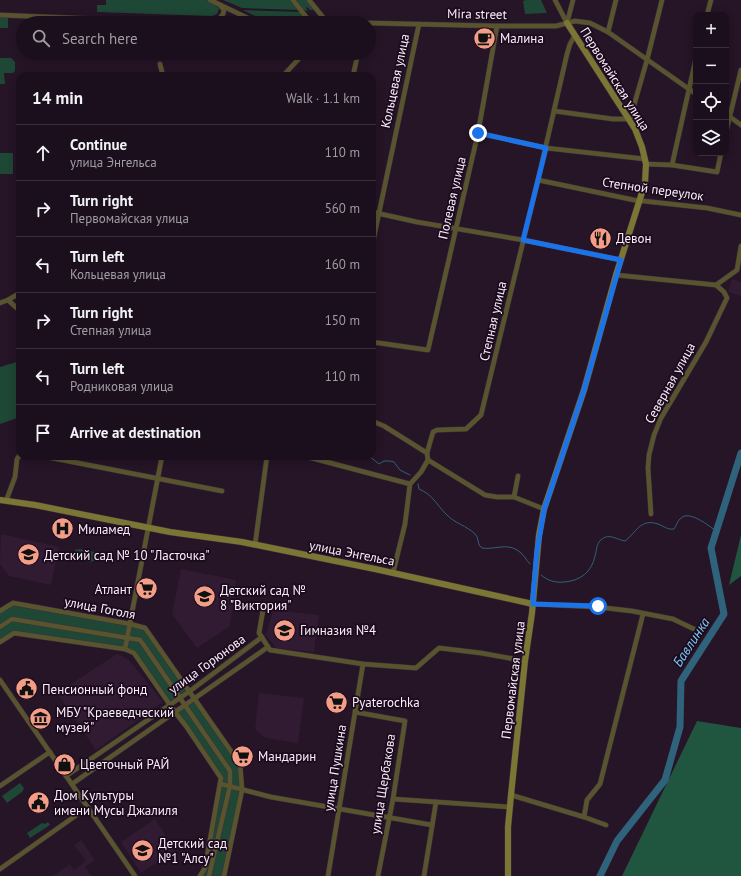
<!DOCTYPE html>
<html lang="en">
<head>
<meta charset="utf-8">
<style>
  :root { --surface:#1c0f1d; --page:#251826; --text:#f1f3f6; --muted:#a09ca4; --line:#3a2f3b }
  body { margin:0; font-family:"PT Sans",sans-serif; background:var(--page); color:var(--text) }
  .controls { position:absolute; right:12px; top:12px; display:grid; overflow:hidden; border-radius:8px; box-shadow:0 2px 10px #0003 }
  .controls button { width:36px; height:36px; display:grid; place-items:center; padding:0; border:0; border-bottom:1px solid var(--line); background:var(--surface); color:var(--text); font:20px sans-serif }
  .stop { position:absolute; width:12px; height:12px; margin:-9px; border:3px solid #1a73e8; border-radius:50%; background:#fff }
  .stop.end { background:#1a73e8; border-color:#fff; box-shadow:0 1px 4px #0008 }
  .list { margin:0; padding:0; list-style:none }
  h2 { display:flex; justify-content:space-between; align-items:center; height:52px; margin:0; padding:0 16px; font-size:17px }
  h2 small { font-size:13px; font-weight:400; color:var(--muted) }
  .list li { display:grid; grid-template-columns:26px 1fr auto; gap:12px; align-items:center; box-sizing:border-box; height:56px; padding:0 16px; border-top:1px solid var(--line) }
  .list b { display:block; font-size:15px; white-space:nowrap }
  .list p { margin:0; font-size:13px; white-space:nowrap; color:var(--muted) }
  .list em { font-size:13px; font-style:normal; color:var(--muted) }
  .icon { flex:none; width:22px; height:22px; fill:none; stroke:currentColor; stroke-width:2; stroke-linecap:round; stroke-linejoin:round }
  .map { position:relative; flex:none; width:741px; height:876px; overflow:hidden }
  .search { position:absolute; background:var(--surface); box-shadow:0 2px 10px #0003; left:16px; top:16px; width:360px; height:44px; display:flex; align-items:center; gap:10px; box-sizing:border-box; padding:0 14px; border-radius:22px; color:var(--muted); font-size:15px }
  .panel { position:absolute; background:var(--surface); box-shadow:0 2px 10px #0003; left:16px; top:72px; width:360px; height:388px; border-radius:12px }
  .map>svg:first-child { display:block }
</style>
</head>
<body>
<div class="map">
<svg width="741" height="876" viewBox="0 0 741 876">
  <rect width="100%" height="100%" fill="#261427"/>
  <g fill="#311b33">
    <path d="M732,279l9,3v14l-13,-4z"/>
    <path d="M1,534l58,13 -8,38 -42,-9 -9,-12z"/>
    <path d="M181,569l55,11 -6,46 -33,22 -25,-34z"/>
    <path d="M273,610l46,5 -5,37 -38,-4 -10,-13z"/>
    <path d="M117,654l12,6 34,42 -67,48 -39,-57z"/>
    <path d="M259,693l45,5 -6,45 -33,-5 -10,-9z"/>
    <path d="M155,819l20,31 -34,23 -20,-31z"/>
    <path d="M81,840l14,20 -10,7 6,9h-38l17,-12 4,6 12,-9 -12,-16z"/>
  </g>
  <g fill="#1e4735">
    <path d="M106,0h100l9,4 4,5 -2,5 -5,2 -115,-4v-7h9z"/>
    <path d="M223,0h69l7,10 -57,-2z"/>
    <path d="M295,0h13l8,10h-6l-3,-3 -1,1 2,3 -5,-1z"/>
    <path d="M526,0h15l6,13 -22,1 -2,-13z"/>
    <path d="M243,10l58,2 2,4 -1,3 -43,-1z"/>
    <rect x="0" y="17" width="8" height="11"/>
    <path d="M0,58h11l4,4v9l-2,2h-9l1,11h-5z"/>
    <rect x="0" y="153" width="13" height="21"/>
    <path d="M20,361v56l-20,7v-57z"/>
    <path d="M79,549l16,3 1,2 -2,7 -4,1 -15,-4 -1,-3 1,-5z"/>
    <path d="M13,603l132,25 45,63 -20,14 -36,-52 -120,-20 -14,9v-31z"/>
    <path d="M195,698l45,66 2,26 -18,86h-24l5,-8 16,-90 -46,-66z"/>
    <path d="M20,783l4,5 -2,4 -15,11 -5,-7z"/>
    <path d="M48,822l2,3 -20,13 -3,-5 15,-10 3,1z"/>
  </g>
  <g fill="#20553f">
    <path d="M741,535v41l-12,9z"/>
    <path d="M697,721l44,7v148h-119z"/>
  </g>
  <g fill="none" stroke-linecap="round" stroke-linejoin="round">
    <g stroke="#2f627b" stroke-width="1">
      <path d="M369,456l10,8 5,-3h6l4,1 6,8 10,5"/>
      <path d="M418,484l1,5c14,6 17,15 27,25 8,9 21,12 29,20 3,3 3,7 4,11l3,3c12,2 24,-5 35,2 6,3 9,10 13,14"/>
      <path d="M541,575c7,6 15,8 23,7 16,-1 28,-10 31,-26 2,-6 1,-13 7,-17 7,-6 16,1 23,2 11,-8 15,-23 33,-17 6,2 9,6 16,5 2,-3 4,-9 7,-11 9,-8 28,8 35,13"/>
    </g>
    <path stroke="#2f627b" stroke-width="7" d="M600,876l17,-35 48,-61 15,-53 1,-46 43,-67 -13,-66 30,-95"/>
    <defs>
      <g id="street">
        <path d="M210,0l46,22"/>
        <path d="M293,0l17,22"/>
        <path d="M309,0l17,21"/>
        <path d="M555,0l12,23"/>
        <path d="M0,15l147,6 110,1 69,-1 36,2"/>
        <path d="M707,15l4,-15"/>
        <path d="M217,22l6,-8 1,-4 -4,-5"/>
        <path d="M369,23l128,3h59l19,-5 15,2 18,9 88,62"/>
        <path d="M567,23l6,-23"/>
        <path d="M608,32l8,-32"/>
        <path d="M160,64l3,12"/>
        <path d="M283,76l21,-23"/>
        <path d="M353,76l5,-23"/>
        <path d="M554,111l59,8h17l17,-59 15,-60"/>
        <path d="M726,114l15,11"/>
        <path d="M726,132l15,-62"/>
        <path d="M478,133l68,15 99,11"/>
        <path d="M646,164l26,1 45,7 4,-19"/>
        <path d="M672,165l24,-107"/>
        <path d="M538,180l96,20 73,8 34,7"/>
        <path d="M372,212l45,10 106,18 98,20"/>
        <path d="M372,246l47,-222"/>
        <path d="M616,275l100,10 8,7 3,6 -21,44 -45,76 -7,17 -5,20 -1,13 3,46"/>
        <path d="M716,285l21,-15 4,-24"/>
        <path d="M8,300l12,11"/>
        <path d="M0,303l8,-3 12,-7"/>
        <path d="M372,342l56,8 50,-217 19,-107"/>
        <path d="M372,421l12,5 43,27"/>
        <path d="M42,456l180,35"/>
        <path d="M304,456l106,28"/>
        <path d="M428,460l57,35 12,2h17l30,12"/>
        <path d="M514,497l4,-21"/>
        <path d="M6,501l9,-24 2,-18 3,-4"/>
        <path d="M255,545l12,-89"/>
        <path d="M393,573l12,-49 5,-40 11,-12 7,-12 -1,-7 6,-21 4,-2 29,-1 15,-14 57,-235 29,-126 3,-10 5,-9"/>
        <path d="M533,604l64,3 35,4 41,8 25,12"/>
        <path d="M263,610l-4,23 11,17 93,14 53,4 23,-20 42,5 44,8"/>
        <path d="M0,611l13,-8 117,21 15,4 95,136 2,26 -18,86"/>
        <path d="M0,627l12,-8 116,19 12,2 3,4 87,127v15l-21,90"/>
        <path d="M0,642l14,-9 111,16 9,4 41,59 11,14 35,52 -16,90 -5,8"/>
        <path d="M125,649l37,-193"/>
        <path d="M0,680l135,196"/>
        <path d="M355,712l50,9 -12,78 -15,77"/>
        <path d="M66,776l124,-85 72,-54"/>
        <path d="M72,784l196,-137"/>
        <path d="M221,784l50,13 161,28"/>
        <path d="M0,786l50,-34"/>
        <path d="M511,795l73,22 22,8"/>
        <path d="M393,799l117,8"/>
        <path d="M584,817l3,-17 13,-16 43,-170"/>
        <path d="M0,869l88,-62"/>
        <path d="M328,876l35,-212"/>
        <path d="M424,876l12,-74"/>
      </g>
      <g id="secondary">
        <path d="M0,500l35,5 135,27 72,10 133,27 158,35"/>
        <path d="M508,876v-49l3,-32 14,-134 7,-48 7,-78 5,-26 40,-119 32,-115 29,-92 1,-19 -4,-17 -7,-18 -68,-106"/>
      </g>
    </defs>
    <use href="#street" stroke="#402e40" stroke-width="5.5"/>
    <use href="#secondary" stroke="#402e40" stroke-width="7"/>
    <use href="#street" stroke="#58552e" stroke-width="4.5"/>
    <use href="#secondary" stroke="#7b7634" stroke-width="6"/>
  </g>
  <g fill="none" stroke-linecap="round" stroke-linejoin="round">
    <path stroke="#1a73e8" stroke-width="5" d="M478,133l68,15 -23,92 98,20 -37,130 -40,120 -7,41 -4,47v6l65,2"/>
  </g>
  <defs>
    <symbol id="cafe-disc" viewBox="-11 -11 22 22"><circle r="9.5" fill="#f49e88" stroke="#1c0b1d"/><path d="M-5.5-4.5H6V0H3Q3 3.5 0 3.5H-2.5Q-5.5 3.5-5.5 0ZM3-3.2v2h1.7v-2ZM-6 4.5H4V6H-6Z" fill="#111"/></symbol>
    <symbol id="restaurant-disc" viewBox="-11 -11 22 22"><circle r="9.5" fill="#f49e88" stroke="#1c0b1d"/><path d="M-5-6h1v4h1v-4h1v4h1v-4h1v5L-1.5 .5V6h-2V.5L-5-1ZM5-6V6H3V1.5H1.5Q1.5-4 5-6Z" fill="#111"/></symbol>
    <symbol id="hospital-disc" viewBox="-11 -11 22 22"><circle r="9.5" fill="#f49e88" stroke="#1c0b1d"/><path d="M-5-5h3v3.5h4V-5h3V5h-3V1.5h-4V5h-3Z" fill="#111"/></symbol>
    <symbol id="school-disc" viewBox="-11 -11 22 22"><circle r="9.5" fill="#f49e88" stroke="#1c0b1d"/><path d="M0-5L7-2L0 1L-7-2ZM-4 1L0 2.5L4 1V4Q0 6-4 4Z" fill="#111"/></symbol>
    <symbol id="supermarket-disc" viewBox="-11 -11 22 22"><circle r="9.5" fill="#f49e88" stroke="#1c0b1d"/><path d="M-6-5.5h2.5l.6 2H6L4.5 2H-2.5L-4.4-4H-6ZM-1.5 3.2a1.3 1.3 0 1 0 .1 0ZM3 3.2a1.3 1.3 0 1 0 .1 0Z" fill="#111"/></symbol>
    <symbol id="civic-disc" viewBox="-11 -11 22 22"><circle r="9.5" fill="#f49e88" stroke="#1c0b1d"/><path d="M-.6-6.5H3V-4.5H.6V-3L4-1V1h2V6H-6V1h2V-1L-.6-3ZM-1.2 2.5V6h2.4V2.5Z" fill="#111"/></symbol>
    <symbol id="museum-disc" viewBox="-11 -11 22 22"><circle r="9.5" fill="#f49e88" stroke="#1c0b1d"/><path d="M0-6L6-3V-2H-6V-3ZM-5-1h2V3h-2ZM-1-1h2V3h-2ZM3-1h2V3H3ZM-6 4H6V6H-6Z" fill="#111"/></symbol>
    <symbol id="shop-disc" viewBox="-11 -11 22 22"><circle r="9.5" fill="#f49e88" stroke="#1c0b1d"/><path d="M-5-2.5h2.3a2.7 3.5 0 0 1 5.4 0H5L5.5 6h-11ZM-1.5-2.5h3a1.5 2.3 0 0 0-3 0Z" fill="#111"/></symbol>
  </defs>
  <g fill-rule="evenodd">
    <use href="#cafe-disc" x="472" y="26" width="25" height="25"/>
    <use href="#restaurant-disc" x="588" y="226" width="25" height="25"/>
    <use href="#hospital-disc" x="50" y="516" width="25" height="25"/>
    <use href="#school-disc" x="16" y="542" width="25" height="25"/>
    <use href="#supermarket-disc" x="134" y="576" width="25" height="25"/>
    <use href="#school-disc" x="192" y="584" width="25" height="25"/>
    <use href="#school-disc" x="272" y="618" width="25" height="25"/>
    <use href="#civic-disc" x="14" y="676" width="25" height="25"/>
    <use href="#supermarket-disc" x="324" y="690" width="25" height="25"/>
    <use href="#museum-disc" x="28" y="706" width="25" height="25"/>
    <use href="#supermarket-disc" x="230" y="744" width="25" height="25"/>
    <use href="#shop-disc" x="52" y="752" width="25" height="25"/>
    <use href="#civic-disc" x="26" y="790" width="25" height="25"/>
    <use href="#school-disc" x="130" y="838" width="25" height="25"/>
  </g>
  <g text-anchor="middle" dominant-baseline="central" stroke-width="3.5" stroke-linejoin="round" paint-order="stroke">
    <g font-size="13" fill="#fbeefb" stroke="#1c0b1d">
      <text transform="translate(477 14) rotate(1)">Mira street</text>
      <text transform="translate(615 79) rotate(58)">Первомайская улица</text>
      <text transform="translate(395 81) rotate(-78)">Кольцевая улица</text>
      <text transform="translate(653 189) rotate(8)">Степной переулок</text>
      <text transform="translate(452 198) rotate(-77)">Полевая улица</text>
      <text transform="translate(493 321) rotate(-77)">Степная улица</text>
      <text transform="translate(670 383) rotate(-61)">Северная улица</text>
      <text transform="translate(352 553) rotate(11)">улица Энгельса</text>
      <text transform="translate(100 608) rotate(11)">улица Гоголя</text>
      <text transform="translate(207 664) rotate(-36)">улица Горюнова</text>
      <text transform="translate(513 680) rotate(-83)">Первомайская улица</text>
      <text transform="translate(335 768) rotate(-81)">улица Пушкина</text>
      <text transform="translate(383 784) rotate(-81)">улица Щербакова</text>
    </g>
    <g font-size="13" fill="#fbeefb" stroke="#1c0b1d" text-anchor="start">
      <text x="500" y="38">Малина</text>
      <text x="616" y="238">Девон</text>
      <text x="78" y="529">Миламед</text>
      <text x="44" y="555">Детский сад № 10 "Ласточка"</text>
      <text x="132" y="589" text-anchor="end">Атлант</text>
      <text x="220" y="590">Детский сад №<tspan x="220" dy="15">8 "Виктория"</tspan></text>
      <text x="300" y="630">Гимназия №4</text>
      <text x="42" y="689">Пенсионный фонд</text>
      <text x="352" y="702">Pyaterochka</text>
      <text x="56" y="712">МБУ "Краеведческий<tspan x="56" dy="15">музей"</tspan></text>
      <text x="258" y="756">Мандарин</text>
      <text x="80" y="764">Цветочный РАЙ</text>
      <text x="54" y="795">Дом Культуры<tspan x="54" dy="15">имени Мусы Джалиля</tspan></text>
      <text x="158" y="843">Детский сад<tspan x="158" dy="15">№1 "Алсу"</tspan></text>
    </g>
    <g font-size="14" font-style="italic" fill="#7dccf6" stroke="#1c0b1d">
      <text transform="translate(691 642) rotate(-57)">Бавлинка</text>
    </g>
  </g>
</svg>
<div class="controls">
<button>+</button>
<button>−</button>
<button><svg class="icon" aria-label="locate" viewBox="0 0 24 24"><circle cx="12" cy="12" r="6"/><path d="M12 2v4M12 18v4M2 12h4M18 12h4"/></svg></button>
<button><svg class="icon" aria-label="layers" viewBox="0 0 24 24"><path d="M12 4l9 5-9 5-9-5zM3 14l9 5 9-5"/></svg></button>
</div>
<div class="stop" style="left:598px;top:606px"></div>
<div class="stop end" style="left:478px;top:133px"></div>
<div class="search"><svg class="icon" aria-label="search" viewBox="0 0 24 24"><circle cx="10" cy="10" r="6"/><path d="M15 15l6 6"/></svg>Search here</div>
<section class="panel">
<h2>14 min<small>Walk · 1.1 km</small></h2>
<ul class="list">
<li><svg class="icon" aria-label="ahead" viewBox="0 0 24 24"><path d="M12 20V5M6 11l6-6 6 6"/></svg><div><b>Continue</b><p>улица Энгельса</p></div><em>110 m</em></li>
<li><svg class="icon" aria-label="right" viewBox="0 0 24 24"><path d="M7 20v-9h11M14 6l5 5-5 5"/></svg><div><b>Turn right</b><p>Первомайская улица</p></div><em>560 m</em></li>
<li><svg class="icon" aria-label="left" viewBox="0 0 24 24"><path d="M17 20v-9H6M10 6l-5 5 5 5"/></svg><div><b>Turn left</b><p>Кольцевая улица</p></div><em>160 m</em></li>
<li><svg class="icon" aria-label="right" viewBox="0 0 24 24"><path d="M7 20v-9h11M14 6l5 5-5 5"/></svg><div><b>Turn right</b><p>Степная улица</p></div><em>150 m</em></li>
<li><svg class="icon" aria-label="left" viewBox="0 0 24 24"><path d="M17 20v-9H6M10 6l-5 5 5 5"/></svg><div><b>Turn left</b><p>Родниковая улица</p></div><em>110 m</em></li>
<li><svg class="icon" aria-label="arrive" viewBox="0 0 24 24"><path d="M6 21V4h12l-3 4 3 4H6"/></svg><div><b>Arrive at destination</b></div></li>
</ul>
</section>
</div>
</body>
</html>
